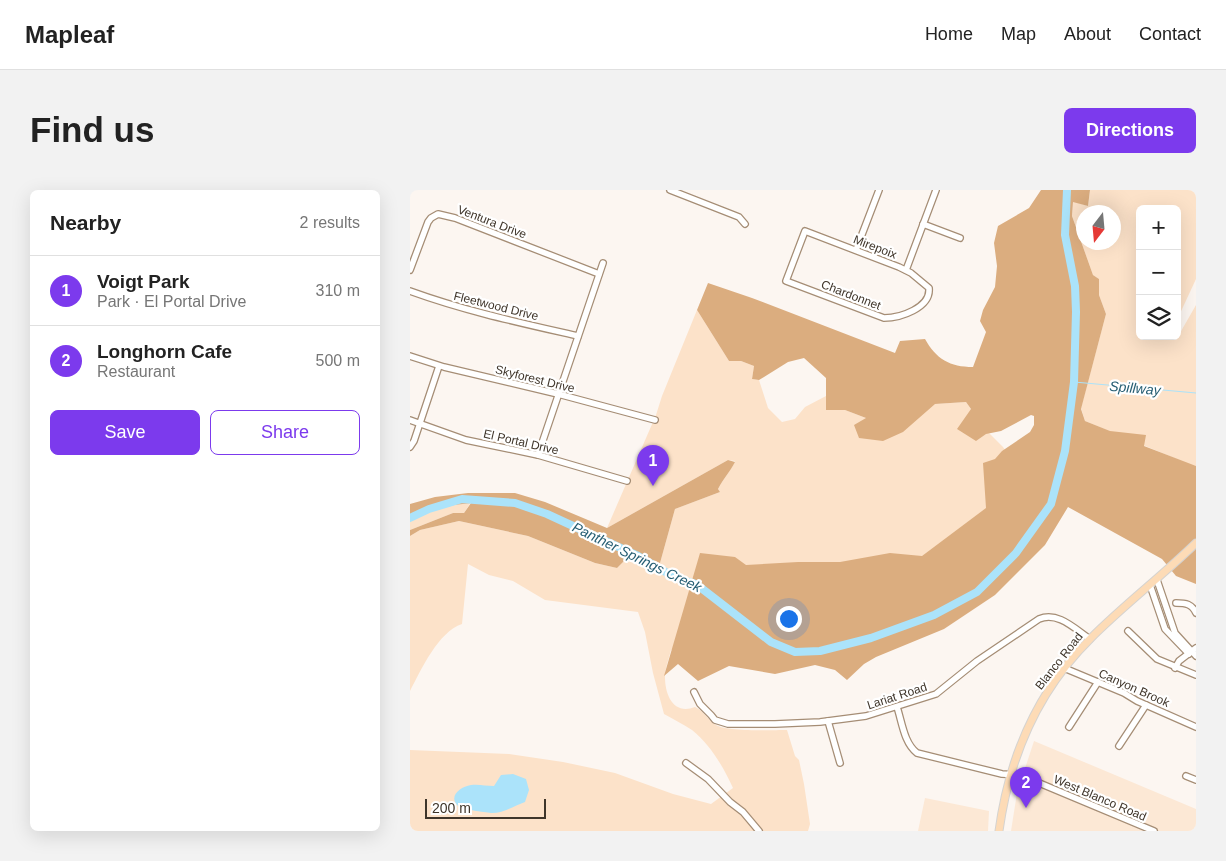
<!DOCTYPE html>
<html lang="en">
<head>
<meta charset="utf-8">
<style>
  :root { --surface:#fff; --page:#f2f2f2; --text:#222; --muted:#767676; --line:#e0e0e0; --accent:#7c3aed }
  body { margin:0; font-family:Arial,sans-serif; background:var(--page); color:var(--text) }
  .controls { position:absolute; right:15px; top:15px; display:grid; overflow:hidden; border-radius:8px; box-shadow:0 5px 20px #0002 }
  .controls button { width:45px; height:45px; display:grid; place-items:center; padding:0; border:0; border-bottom:1px solid var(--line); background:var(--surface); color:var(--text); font:25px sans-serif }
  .compass { position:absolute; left:666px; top:15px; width:45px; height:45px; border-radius:50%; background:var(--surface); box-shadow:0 5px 20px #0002; rotate:196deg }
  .scale { position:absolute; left:15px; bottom:12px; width:121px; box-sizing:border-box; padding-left:5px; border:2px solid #3f352a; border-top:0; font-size:14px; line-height:18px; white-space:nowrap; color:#3f352a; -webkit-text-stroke:4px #fff; paint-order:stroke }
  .you { position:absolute; left:378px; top:428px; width:18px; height:18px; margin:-12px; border:4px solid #fff; border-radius:50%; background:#1a73e8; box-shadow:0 0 0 8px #1a73e833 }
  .badge { display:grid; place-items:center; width:32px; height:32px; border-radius:50%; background:var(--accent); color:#fff; font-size:16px; font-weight:700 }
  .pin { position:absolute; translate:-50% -41px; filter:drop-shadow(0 1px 2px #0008) }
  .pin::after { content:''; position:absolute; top:26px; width:18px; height:15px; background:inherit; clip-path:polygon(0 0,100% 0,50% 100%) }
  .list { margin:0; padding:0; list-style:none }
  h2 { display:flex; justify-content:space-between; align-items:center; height:65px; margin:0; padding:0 20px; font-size:21px }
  h2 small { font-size:16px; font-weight:400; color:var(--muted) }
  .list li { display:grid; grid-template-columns:32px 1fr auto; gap:15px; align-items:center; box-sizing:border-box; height:70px; padding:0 20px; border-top:1px solid var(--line) }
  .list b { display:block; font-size:19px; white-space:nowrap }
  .list p { margin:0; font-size:16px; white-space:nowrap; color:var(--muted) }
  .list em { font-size:16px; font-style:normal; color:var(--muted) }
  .actions { display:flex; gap:10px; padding:15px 20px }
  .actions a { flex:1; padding:11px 0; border:1px solid var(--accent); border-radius:8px; text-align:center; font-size:18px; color:var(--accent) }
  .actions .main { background:var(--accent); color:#fff }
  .icon { flex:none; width:28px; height:28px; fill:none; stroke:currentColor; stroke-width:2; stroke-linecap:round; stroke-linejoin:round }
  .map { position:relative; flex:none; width:786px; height:641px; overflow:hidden; border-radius:8px }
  header { display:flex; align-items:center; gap:30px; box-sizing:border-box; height:70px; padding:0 25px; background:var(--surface); border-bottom:1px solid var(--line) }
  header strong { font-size:24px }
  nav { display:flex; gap:28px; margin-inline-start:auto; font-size:18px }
  .intro { display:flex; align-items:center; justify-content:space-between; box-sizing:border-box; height:120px; padding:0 30px }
  h1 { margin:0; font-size:35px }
  .button { padding:12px 22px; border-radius:8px; background:var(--accent); color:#fff; font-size:18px; font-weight:700 }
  main { display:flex; gap:30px; padding:0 30px }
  aside { flex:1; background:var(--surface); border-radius:8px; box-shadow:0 5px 20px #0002 }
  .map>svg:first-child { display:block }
</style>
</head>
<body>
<header>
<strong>Mapleaf</strong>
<nav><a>Home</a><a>Map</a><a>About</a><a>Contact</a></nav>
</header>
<div class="intro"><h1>Find us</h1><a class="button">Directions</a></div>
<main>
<aside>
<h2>Nearby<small>2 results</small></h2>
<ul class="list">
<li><span class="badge">1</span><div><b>Voigt Park</b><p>Park · El Portal Drive</p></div><em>310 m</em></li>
<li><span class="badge">2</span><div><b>Longhorn Cafe</b><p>Restaurant</p></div><em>500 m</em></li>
</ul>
<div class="actions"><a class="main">Save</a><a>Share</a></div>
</aside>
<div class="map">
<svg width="786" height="641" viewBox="0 0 786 641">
  <rect width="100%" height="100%" fill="#fcf6f1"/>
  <g fill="#fce8d5">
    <path d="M624,551l162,68v22h-185l6,-38z"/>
    <path d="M515,608l64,13 -1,20h-70z"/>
  </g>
  <g fill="#fce2c9" fill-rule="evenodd">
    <path d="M680,0h106v89l-19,41v-111h-37v127h37v-2l3,-1 16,-28v161l-5,-1 -106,-44 -4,-13 25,-94 -7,-19v-16l-6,-4 -21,-59 1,-15 15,5zM674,22h30v30h-30z"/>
    <path d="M287,120l32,51h12l13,5 -2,13 7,1 9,28 14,14 13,-3 10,-12 21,-11v14h19l21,8 69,-14 31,-2 19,27 18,18 21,32 -58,69 -295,102c-2,8 -6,19 -6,27 0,19 9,38 30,30 9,4 13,13 21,18 12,7 55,5 71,5l8,26 4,4 5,24 6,40 -2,7h-398v-81l99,4 54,8 52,11 58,21 38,10 22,-16c-9,-20 -23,-44 -41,-58 -9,-6 -19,-11 -28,-16l-11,-41 -8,-41 -7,-20 -93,-12 -32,-19 -24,-6 -21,-11 -6,60c-24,8 -41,46 -52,67v-155l10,-6 39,-9 69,15 67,27 22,5 9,-9 34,4 15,-54 45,-17 -2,-3c5,-10 12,-17 17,-28l-7,-1 -121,68 49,-113 6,-19z"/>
    <path d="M61,312l-7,11h-11l-43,17v-13l44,-12z"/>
  </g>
  <g fill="#dbad7f">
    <path d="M631,0h49l-2,16 -15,-4 -1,14 21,59 6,4v16l7,19 -25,95 4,12 25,10 36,4 -2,11 52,20v118l-20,-8 -14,-17 -94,-52 -23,38 -50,50 -51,34 -68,28 -12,7 -17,16 -12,-10 -20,-5 -40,9 -46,-8 -31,15 -20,-17 -14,12 36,-123 35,4 11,8 52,-3h42l50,-9 32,3 64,-48 -3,-45 12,-4 7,-8 28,-19 4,-7v-9l-3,-1 -30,16 -15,3 -10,7 -19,-12 14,-20 -5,-7 -31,2 -32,28 -20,9 -24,-3 -5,-13 12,-7 -21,-8h-19v-32l-22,-20 -16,4 -29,18 -7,-1 2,-13 -13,-5h-12l-32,-51 11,-27 44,15 143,55 5,-12 25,-2c11,20 25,28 48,28l13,-35 -6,-11 3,-11 12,-23 2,-21 -3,-23 4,-17 31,-18z"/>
    <path d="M318,270l7,2c-5,10 -12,17 -17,27l2,3 -45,17 -15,54 -34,-4 -9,9 -22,-5 -67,-27 -69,-15 -39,9 -10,6v-6l43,-17h11l7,-10 -17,2 -44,12v-13l25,-7 33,-4h47l30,9 62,26z"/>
  </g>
  <path fill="#abe3fa" d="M103,584l13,5 3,11 -4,12c-11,4 -21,11 -33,11 -4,0 -28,-4 -31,-5 -15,-10 -2,-21 10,-23 8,-1 15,1 23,1l7,-11z"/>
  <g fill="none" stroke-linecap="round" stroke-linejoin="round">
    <path stroke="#abe3fa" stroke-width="1" d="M664,192l122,11"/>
    <path stroke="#abe3fa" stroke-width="8" d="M0,328l19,-9 33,-10 53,4 32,11 91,42 38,22 20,6 75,58 24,10 25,-1 51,-13 63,-23 43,-23 39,-39 35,-49 14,-53 9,-69 2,-70 -1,-26 -10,-51 2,-45"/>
    <defs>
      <g id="minor">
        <path d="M260,0l69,27 6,7"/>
        <path d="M513,34l37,14"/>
        <path d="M395,41l94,36 12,6 18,15c2,20 -29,30 -45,30l-98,-37z"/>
        <path d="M446,60l23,-60"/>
        <path d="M0,80l18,-48 3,-4 7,-4 17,4 144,56"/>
        <path d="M496,80l30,-80"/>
        <path d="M0,101c55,20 111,32 168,45"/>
        <path d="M0,166l34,11 114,27 97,26"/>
        <path d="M0,230l56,20 72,15 89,26"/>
        <path d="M0,257l4,-6 25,-75"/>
        <path d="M128,265l65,-192"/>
        <path d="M747,390l18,53 21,23"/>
        <path d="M740,395l15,44 24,25"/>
        <path d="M766,413c10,0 16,1 20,10"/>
        <path d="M718,441l29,28 39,16"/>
        <path d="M654,478l60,25 13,8 59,26"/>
        <path d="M765,478l4,-7 17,-13"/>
        <path d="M284,502l6,12 11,11 4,5 13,4h47l45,-2 46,-6 70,-22 41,-33 62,-42c19,-8 36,10 51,20"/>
        <path d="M487,517c5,15 7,36 20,46l85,21 18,1 134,56"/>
        <path d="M418,531l12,42"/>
        <path d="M659,537l29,-45"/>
        <path d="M709,556l27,-41"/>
        <path d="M276,573l22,16 22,23 13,10 16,19"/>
        <path d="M776,586l10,4"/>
      </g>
      <path id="major" d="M589,641c10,-73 39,-141 92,-193 33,-33 71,-62 105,-95"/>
    </defs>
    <use href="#minor" stroke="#a58d75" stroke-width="8"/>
    <use href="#major" stroke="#d5d3d0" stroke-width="9"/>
    <use href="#minor" stroke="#fff" stroke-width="5.5"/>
    <use href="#major" stroke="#fddbb6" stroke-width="7"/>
  </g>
  <g text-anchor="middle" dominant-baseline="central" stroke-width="4.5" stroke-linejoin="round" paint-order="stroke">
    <g font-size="12" fill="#3f352a" stroke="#fff">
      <text transform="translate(82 32) rotate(21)">Ventura Drive</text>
      <text transform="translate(465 57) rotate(21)">Mirepoix</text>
      <text transform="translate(441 105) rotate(21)">Chardonnet</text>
      <text transform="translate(86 116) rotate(14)">Fleetwood Drive</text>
      <text transform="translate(125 189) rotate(14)">Skyforest Drive</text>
      <text transform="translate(111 252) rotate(13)">El Portal Drive</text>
      <text transform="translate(649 471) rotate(-52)">Blanco Road</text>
      <text transform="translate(724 498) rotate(24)">Canyon Brook</text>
      <text transform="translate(487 506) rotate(-18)">Lariat Road</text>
      <text transform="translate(690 608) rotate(23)">West Blanco Road</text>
    </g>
    <g font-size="14" font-style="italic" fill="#265e73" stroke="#fff">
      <text transform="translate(725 198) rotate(5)">Spillway</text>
      <text transform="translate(227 367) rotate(26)">Panther Springs Creek</text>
    </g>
  </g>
</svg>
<div class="controls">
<button>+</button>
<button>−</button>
<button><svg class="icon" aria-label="layers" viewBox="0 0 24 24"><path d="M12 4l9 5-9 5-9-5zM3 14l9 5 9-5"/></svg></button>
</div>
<svg class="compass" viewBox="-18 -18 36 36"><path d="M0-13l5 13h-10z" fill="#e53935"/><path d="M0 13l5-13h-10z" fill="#767676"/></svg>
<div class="scale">200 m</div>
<div class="you"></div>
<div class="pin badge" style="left:243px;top:296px">1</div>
<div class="pin badge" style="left:616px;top:618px">2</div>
</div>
</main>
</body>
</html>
